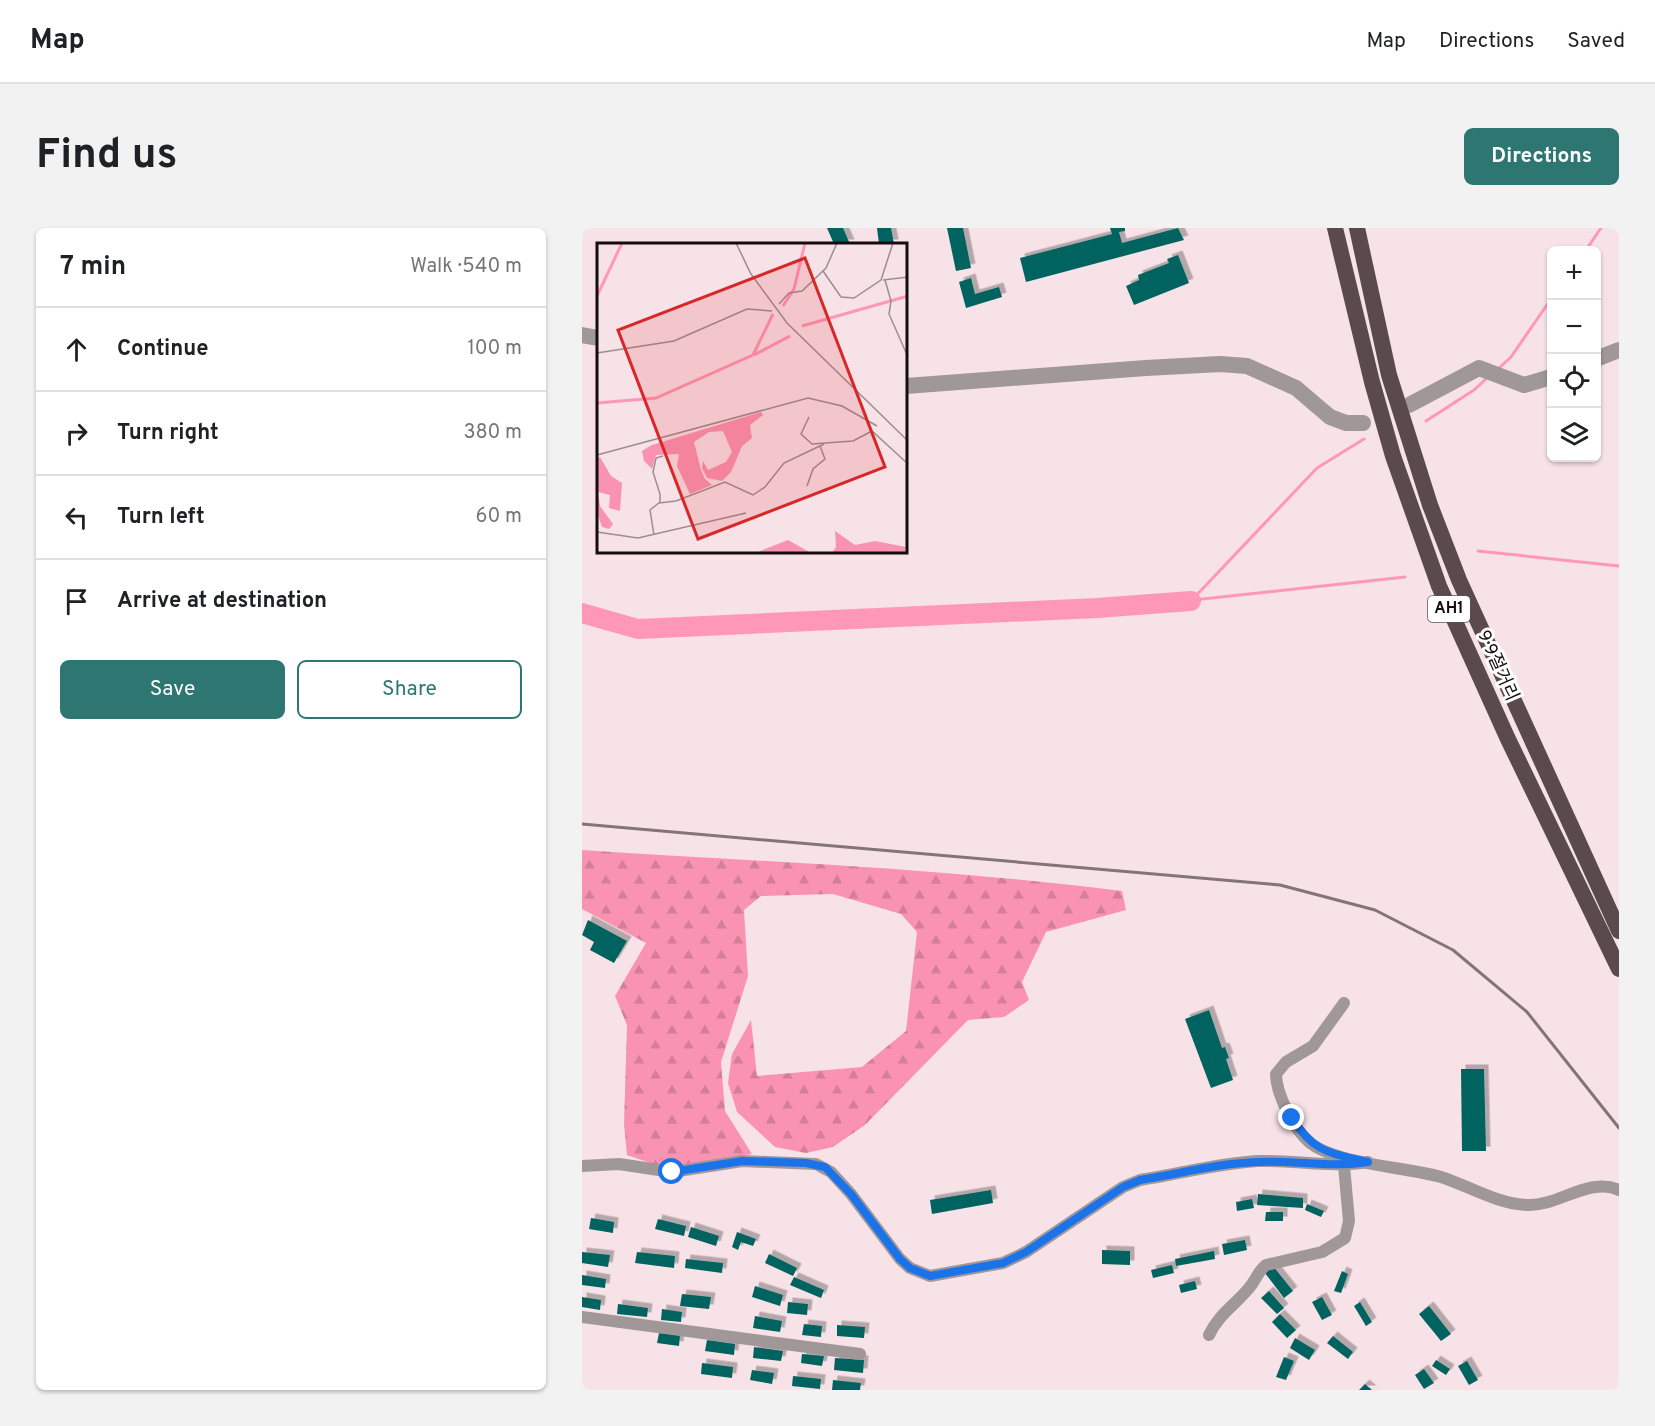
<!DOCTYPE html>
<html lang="en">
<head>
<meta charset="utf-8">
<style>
  :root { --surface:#fff; --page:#f2f2f2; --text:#202124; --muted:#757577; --line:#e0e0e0; --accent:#2d7672 }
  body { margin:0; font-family:Overpass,"Noto Sans KR",sans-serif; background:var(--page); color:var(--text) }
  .controls { position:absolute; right:18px; top:18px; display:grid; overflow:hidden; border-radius:9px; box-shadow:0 2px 4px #0004 }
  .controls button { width:54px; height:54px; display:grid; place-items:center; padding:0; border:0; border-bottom:2px solid var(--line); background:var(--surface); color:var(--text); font:30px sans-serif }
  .stop { position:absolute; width:18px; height:18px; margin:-14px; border:4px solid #1a73e8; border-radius:50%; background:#fff }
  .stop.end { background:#1a73e8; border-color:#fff; box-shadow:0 2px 6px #0008 }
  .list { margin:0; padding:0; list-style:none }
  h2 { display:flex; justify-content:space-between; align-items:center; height:78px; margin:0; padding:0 24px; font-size:26px }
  h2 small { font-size:20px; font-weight:400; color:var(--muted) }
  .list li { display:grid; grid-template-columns:39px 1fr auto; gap:18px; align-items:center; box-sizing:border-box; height:84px; padding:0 24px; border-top:2px solid var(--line) }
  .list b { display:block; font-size:22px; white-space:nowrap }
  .list em { font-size:20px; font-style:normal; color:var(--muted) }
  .actions { display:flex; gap:12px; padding:18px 24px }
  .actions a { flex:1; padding:14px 0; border:2px solid var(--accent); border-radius:9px; text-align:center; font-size:21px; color:var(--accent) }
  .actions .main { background:var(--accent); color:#fff }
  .icon { flex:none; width:33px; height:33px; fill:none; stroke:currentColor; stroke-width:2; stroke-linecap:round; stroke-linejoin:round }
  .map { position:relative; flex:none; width:1037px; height:1162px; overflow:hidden; border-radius:9px }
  header { display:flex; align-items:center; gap:36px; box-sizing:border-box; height:84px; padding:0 30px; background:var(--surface); border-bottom:2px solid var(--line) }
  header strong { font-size:28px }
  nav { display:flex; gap:33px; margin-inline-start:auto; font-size:21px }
  .intro { display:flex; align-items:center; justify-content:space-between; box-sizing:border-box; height:144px; padding:0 36px }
  h1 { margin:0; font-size:42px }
  .button { padding:15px 27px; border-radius:9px; background:var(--accent); color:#fff; font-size:21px; font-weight:700 }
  main { display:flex; gap:36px; padding:0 36px }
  aside { flex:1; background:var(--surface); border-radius:9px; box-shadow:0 2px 4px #0004 }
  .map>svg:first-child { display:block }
</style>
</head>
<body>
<header>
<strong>Map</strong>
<nav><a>Map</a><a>Directions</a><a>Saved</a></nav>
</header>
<div class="intro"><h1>Find us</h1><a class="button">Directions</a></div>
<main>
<aside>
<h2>7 min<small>Walk · 540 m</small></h2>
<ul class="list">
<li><svg class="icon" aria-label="ahead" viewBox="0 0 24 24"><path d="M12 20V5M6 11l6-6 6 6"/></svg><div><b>Continue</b></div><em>100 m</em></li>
<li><svg class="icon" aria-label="right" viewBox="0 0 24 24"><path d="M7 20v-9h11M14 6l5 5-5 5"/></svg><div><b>Turn right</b></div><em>380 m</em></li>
<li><svg class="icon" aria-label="left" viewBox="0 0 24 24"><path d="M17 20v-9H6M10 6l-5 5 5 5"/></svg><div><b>Turn left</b></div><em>60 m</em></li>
<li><svg class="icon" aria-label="arrive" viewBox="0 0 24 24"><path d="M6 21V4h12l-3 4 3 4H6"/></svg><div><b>Arrive at destination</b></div></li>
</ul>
<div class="actions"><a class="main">Save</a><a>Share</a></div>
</aside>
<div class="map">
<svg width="1037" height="1162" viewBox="0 0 1037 1162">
  <defs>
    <pattern id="forest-firs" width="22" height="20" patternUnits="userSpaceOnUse" patternTransform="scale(1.5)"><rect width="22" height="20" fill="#fa93b2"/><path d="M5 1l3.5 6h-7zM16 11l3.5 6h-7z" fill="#d57e98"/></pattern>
    <filter id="shadow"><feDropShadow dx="4.5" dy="-4.5" stdDeviation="0" flood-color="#0004"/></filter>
  </defs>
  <rect width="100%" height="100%" fill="#f7e2e7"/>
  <path fill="url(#forest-firs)" d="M0,622c180,12 361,18 540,41l4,19 -80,22 -24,50 7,18 -25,17 -36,3 -103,105 -32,22 -27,6 -31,-6 -38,-35 -9,-29 4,-29 19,-34 6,56 105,-9 44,-36 11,-99 -16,-18 -68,-20 -72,2 -17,14 4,66 -27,86 4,49 27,43 -87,14 -38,-13 -3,-31 3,-99 -12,-29 31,-53 -64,-34z"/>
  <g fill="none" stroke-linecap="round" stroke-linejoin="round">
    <g stroke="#ff97b6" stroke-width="3">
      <path d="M1004,22l15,-22"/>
      <path d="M916,141l13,-12 40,-58"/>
      <path d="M844,193l48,-31 14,-13"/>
      <path d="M896,323l141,15"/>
      <path d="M611,372l212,-23"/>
      <path d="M609,373l126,-133 47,-29"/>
    </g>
    <path stroke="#ff97b6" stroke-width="20" d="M0,385l56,16 459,-21 94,-7"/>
  </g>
  <g fill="#02635f" filter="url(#shadow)">
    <path d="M245,0h16l7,16h-16z"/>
    <path d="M295,0h14l3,16h-15z"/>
    <path d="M365,0h16l8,40 -15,3z"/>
    <path d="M528,0h15v3l-6,1 3,11 56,-15 6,12 -158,42 -6,-24 92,-24z"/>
    <path d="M596,27l11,28 -55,22 -8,-19 13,-6 -1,-5 31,-12 -2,-4z"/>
    <path d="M389,50l4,16 24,-7 3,10 -36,11 -7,-26z"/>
    <path d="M6,692l39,21 -13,22 -24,-13 4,-8 -12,-7z"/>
    <path d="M627,782l13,38 3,-1 4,11 -3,1 7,21 -22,8 -26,-69z"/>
    <path d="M879,841h23l2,82h-24z"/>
    <path d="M409,962l2,13 -61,11 -2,-14z"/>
    <path d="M676,966l45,4v10l-46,-3z"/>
    <path d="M670,971l2,9 -17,3 -1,-9z"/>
    <path d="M725,976l17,7 -3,6 -16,-7z"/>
    <path d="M684,984h17v9h-18z"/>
    <path d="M9,990l23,4 -1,11 -24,-4z"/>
    <path d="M76,991l28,7 -2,10 -29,-7z"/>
    <path d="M109,999l28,9 -3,10 -28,-9z"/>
    <path d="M155,1004l19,7 -3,7 -12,-4 -3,8 -6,-3z"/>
    <path d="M663,1012l2,10 -23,5 -2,-11z"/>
    <path d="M520,1022l28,1v14l-28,-1z"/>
    <path d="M632,1023l1,8 -39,7 -1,-7z"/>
    <path d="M0,1024l28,3 -2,12 -26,-4z"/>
    <path d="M55,1024l38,4 -1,12 -39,-5z"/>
    <path d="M187,1026l28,14 -4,8 -28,-13z"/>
    <path d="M104,1031l37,4 -1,10 -37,-5z"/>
    <path d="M590,1037l2,8 -21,5 -2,-8z"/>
    <path d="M691,1038l20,25 -9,7 -19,-25z"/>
    <path d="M760,1043l6,3 -7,19 -7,-2z"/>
    <path d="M0,1047l24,4 -1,9 -23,-3z"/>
    <path d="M212,1049l30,13 -3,8 -31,-13z"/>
    <path d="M613,1053l2,8 -16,4 -2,-8z"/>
    <path d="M173,1058l28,9 -3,11 -28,-9z"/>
    <path d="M687,1063l15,17 -7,6 -16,-16z"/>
    <path d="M100,1066l29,3 -2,12 -29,-3z"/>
    <path d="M0,1069l19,3 -1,10 -18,-3z"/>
    <path d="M740,1069l10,18 -10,5 -10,-18z"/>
    <path d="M206,1074l20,2 -1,11 -20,-2z"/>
    <path d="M778,1074l12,20 -6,4 -12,-20z"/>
    <path d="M36,1076l30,4 -1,9 -30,-3z"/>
    <path d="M847,1078l22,28 -10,7 -22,-27z"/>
    <path d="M80,1081l20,3 -1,10 -20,-2z"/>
    <path d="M698,1086l16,16 -9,8 -15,-16z"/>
    <path d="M173,1088l27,5 -2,11 -27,-4z"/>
    <path d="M222,1096l18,2 -1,11 -19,-2z"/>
    <path d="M255,1097l28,2 -1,11 -27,-2z"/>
    <path d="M77,1105l21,2 -1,11 -22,-3z"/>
    <path d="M751,1108l20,16 -5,7 -21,-16z"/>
    <path d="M713,1110l20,12 -6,10 -19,-12z"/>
    <path d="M125,1112l28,4 -1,11 -29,-4z"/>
    <path d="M172,1119l29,4 -2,10 -28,-3z"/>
    <path d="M220,1126l22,2 -2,10 -21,-3z"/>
    <path d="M702,1129l10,4 -8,19 -10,-3z"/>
    <path d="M253,1130l29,2 -1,13 -29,-3z"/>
    <path d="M854,1132l14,9 -4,6 -14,-9z"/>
    <path d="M885,1133l11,19 -9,5 -11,-19z"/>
    <path d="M120,1135l31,4 -1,11 -31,-4z"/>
    <path d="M842,1141l10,14 -10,6 -9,-14z"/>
    <path d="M170,1142l22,3 -2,11 -22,-4z"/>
    <path d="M211,1148l28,3 -1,10 -28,-3z"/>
    <path d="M251,1152l28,3 -1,7h-28z"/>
    <path d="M783,1156l7,6h-13z"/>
  </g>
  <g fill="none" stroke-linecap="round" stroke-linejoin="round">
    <g stroke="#a09799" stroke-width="12">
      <path d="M762,775l-31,43 -27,16 -10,12c0,20 18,55 33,68 26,22 97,25 132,35 28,9 56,27 86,28 30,2 63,-29 92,-15"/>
      <path d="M0,938l37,-2 53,8 70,-11 74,3 15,8 20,22 49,65 10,9 20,8 73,-13 23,-11 97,-65 17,-7c39,-6 79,-17 118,-19 37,-1 73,7 110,1"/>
      <path d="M0,1089l278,37"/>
      <path d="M627,1107c9,-20 26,-30 40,-47 7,-8 9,-17 17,-23l56,-13 23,-14 4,-17 -5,-55"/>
    </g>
    <g stroke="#a09799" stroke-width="16">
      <path d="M0,107l16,3"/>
      <path d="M1014,131l23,-9"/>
      <path d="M324,158l240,-18 74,-4 27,2 49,22 34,29 16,6h17"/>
      <path d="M827,177l70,-37 45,17 27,-8"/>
    </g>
    <g stroke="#5a4a4e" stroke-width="16">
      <path d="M753,0l37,154 21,74 46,130 68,151 112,232"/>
      <path d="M775,0l32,147 41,130 29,75 160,351"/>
    </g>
    <path stroke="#827478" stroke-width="3" d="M0,596l698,61 95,25 78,40 74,62 92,116"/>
  </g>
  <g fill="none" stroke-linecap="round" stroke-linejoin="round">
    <path stroke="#1a73e8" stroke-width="8" d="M90,944l70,-11 64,2 19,4 26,27 49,65 10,9 20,8 73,-13 23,-11 97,-65 17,-7c39,-6 79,-17 118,-18 37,-2 73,6 110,0 -38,-9 -54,-9 -76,-44"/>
  </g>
  <g text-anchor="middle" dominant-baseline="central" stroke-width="6" stroke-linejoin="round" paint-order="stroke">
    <rect fill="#fff" stroke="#5a5657" stroke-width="1.5" x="846" y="368" width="42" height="26" rx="4.5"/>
    <g font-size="16" font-weight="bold" fill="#140d0f">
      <text x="867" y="381">AH1</text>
    </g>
    <g font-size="18" fill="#140d0f" stroke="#fff">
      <text transform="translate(915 438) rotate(66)">9·9절거리</text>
    </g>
  </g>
  <g transform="translate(15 15)">
    <rect width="310" height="310" fill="#f7e2e7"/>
    <path d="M164,169l2,3 -13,10 2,13 -10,8 -11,26 -9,9 -15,-3 -5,-10 1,-7 5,9 18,-8 6,-10 -9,-21 -14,1 -15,10 7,28 4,9 7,6 -22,9 -13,-28 2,-12 -23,1 -4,14 -8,-8 -2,-10 10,-6zM3,214l11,19 11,7 -2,28 -11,-3 1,-13 -12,-3 2,14 13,18 -4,5 -7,-2 -5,-15v-54zM238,288l20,14 20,-4 31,6 -1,6h-73l4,-6zM191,297l23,13h-54l3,-2z" fill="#fa93b2"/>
    <path fill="none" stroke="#ff97b6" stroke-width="3" d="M0,53l25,-53M186,63l11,-17 11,-46M205,83l106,-30M156,112l20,-41M157,112l36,-19M0,160l59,-5 97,-43"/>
    <path fill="none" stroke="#9c8d91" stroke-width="1.5" d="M139,0l15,31 36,49 121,118M226,28l18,26 13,1 27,-18 12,-37M286,37l25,-3M288,37l6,21 -2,13 19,43M182,61l10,-11 13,-2 24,-23 11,-25M0,110l77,-12 73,-32 25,2M212,174l-8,17 11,10 41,-3 19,-10 36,33M0,212l211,-57 34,8 35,20M210,243l6,-17 12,-10 -5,-13M62,260l17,-2 49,-19 28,13 12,-8 19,-24 40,-19M0,289l41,6 108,-25M57,292l-4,-25 10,-8v-8l-7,-22 3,-14 7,-2"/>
    <path fill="#d62828" fill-opacity="0.15" stroke="#d62828" stroke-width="3" d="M208,15l80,209 -187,72 -80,-209z"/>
    <rect width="310" height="310" fill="none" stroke="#140d0f" stroke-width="3"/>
  </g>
</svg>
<div class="controls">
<button>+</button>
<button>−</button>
<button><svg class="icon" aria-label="locate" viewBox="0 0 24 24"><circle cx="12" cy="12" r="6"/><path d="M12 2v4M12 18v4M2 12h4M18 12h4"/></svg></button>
<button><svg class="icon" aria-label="layers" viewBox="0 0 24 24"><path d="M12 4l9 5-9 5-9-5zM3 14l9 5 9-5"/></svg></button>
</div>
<div class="stop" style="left:90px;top:944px"></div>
<div class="stop end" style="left:710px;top:890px"></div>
</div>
</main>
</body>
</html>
